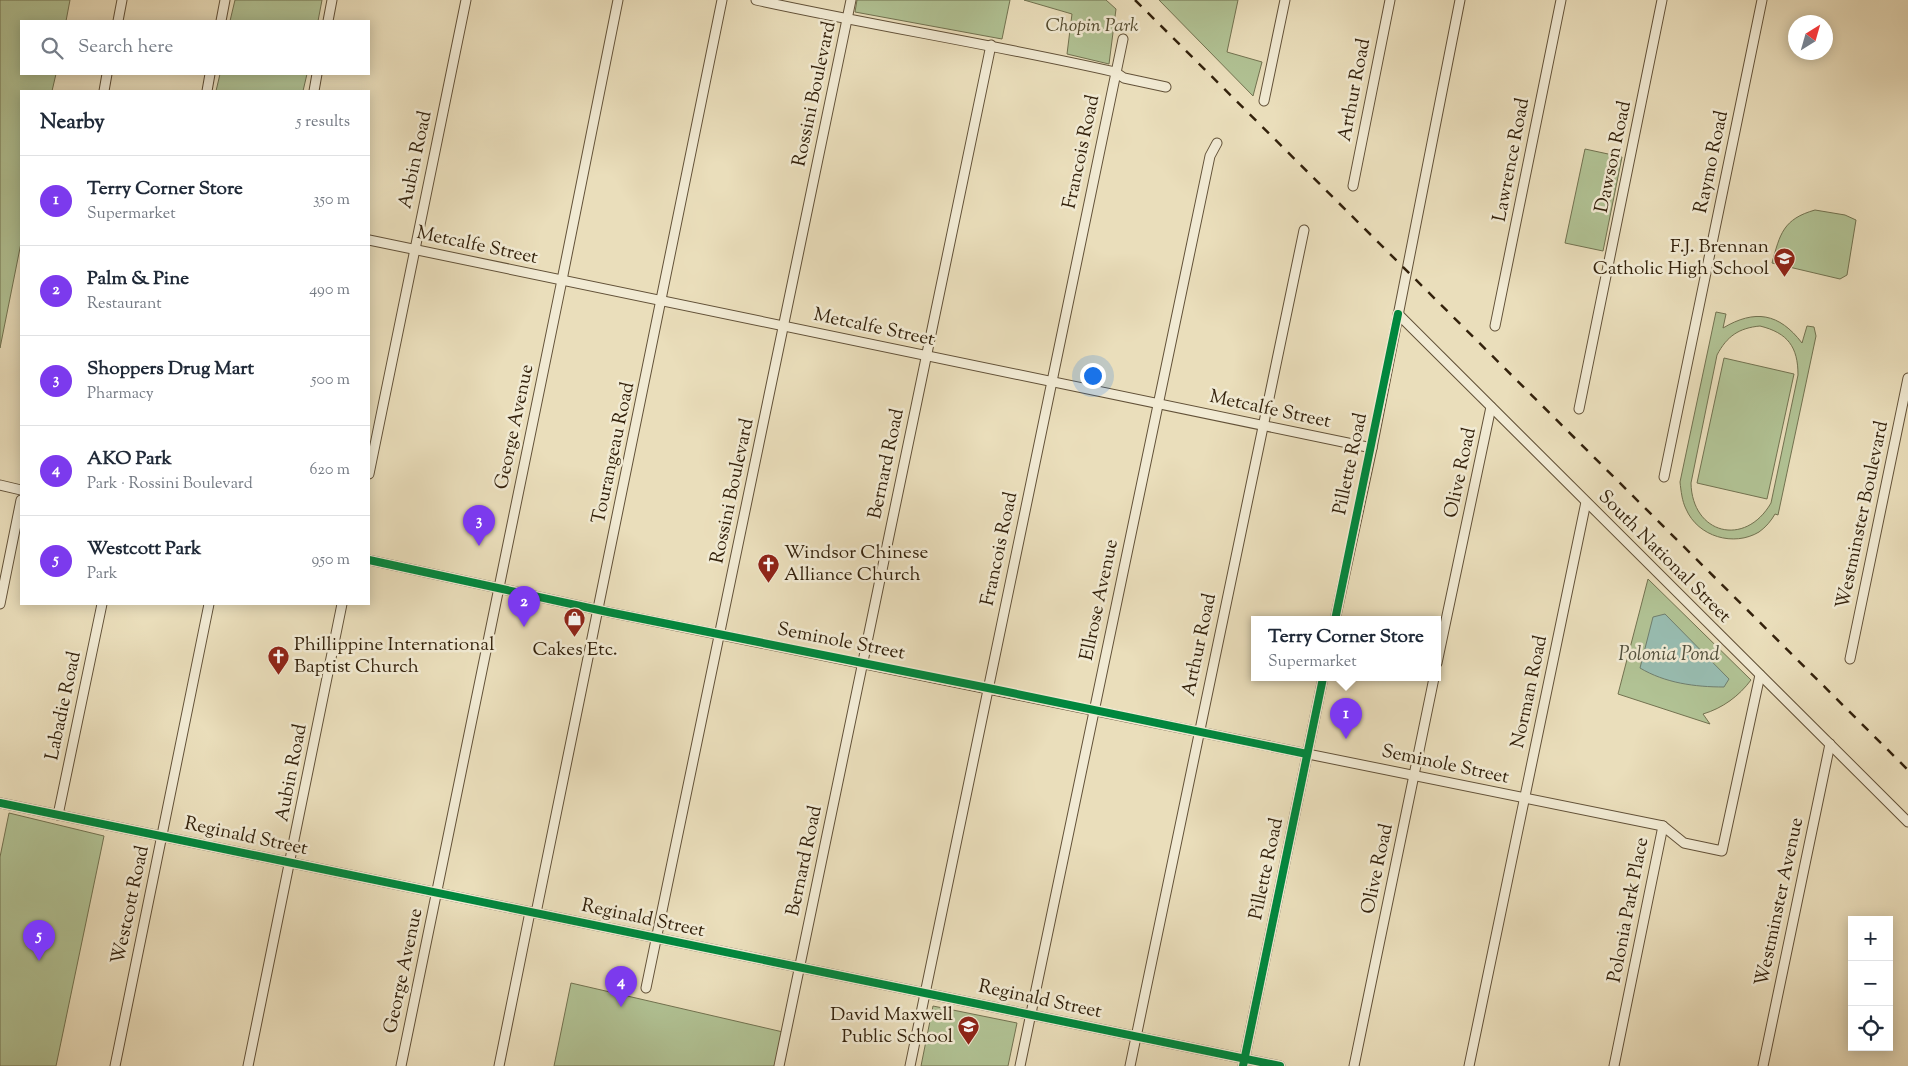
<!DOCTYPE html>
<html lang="en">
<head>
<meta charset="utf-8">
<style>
  :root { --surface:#fff; --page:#f2f2f3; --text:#1f2937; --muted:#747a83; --line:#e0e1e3; --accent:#7c3aed }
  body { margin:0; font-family:"Sorts Mill Goudy",serif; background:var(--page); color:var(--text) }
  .controls { position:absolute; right:15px; bottom:15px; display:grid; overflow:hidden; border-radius:0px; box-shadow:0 2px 12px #0003 }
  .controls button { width:45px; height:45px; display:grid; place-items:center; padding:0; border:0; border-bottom:1px solid var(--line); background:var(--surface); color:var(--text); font:25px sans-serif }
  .compass { position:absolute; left:1788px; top:15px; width:45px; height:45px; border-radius:50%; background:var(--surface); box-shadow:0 2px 12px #0003; rotate:37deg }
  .you { position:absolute; left:1092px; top:375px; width:18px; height:18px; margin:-12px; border:4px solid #fff; border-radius:50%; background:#1a73e8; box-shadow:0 0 0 8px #1a73e833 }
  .badge { display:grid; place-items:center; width:32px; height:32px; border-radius:50%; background:var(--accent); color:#fff; font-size:16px; font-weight:700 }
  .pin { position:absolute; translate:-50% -41px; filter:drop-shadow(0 1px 2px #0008) }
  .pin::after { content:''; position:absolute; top:26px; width:18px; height:15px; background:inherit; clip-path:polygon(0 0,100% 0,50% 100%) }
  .popup { position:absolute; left:1251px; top:616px; width:190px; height:65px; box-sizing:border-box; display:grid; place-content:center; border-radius:0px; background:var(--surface); filter:drop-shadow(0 1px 4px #0005); font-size:16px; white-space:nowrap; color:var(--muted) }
  .popup b { font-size:19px; color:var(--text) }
  .popup::after { content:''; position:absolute; left:50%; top:100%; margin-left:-10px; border:10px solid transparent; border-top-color:var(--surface) }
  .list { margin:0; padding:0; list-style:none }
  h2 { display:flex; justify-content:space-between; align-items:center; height:65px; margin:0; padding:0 20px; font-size:21px }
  h2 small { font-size:16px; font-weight:400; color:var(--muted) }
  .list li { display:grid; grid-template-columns:32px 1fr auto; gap:15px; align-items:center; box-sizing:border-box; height:90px; padding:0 20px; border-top:1px solid var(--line) }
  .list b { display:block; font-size:19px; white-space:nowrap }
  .list p { margin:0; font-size:16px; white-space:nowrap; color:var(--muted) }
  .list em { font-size:16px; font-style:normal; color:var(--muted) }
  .icon { flex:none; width:28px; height:28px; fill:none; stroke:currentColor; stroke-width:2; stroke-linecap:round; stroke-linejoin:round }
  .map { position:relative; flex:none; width:1908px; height:1066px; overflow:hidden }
  .search { position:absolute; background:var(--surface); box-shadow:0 2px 12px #0003; left:20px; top:20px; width:350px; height:55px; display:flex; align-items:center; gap:12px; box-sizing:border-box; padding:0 18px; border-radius:0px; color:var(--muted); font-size:19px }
  .panel { position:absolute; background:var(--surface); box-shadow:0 2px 12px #0003; left:20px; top:90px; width:350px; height:515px; border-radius:0px }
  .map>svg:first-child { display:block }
</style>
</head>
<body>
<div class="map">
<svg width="1908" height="1066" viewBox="0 0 1908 1066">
  <rect width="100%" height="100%" fill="#eadebb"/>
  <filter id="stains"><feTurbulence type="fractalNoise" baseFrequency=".004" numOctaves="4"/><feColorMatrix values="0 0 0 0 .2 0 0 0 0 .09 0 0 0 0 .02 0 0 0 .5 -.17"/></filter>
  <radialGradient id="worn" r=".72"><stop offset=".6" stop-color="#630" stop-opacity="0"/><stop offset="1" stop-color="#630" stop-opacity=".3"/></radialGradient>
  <g fill="#b1c294" stroke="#727250" fill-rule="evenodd">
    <path d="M0,0h70l-4,21h-45v53h35l-4,17h-31v152l-21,105z"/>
    <path d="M235,0h87l-4,21h-88z"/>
    <path d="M857,0h153l-8,39 -147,-27z"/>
    <path d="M1024,0h82l10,9 -7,55 -42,-10 5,-40z"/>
    <path d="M1159,0h79l-11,52 35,10 -9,34z"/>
    <path d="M220,74h87l-4,17h-87z"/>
    <path d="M1585,149l37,8 -19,94 -38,-8z"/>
    <path d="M1815,210l30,5 11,5 -9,55 -7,4 -68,-16c8,-29 11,-44 43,-53z"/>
    <path d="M1716,312l10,2 -3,14c32,-19 56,-15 79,15l5,-17 7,1 2,9 -38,179 -3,-1c-4,7 -9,13 -16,18 -25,15 -61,5 -73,-23 -4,-8 -5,-18 -6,-27zM1760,326c28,7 38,21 38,49l-27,128c-26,45 -79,31 -80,-20l26,-128c10,-19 22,-27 43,-29z"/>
    <path d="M1724,358l70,16 -27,125 -70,-16z"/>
    <path d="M1648,579l103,101c-12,16 -28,28 -48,34l7,10 -92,-30z"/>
    <path d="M9,813l95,23 -48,230h-56v-209z"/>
    <path d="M571,983l212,49 -7,34h-222z"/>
    <path d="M933,1006l84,17 -9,43h-87z"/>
  </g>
  <path fill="#98bcb0" stroke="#707e6e" d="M1665,614l64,65 -5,8c-29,0 -59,-4 -84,-19l13,-51z"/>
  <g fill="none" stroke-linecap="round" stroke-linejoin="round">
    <defs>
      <g id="minor">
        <path d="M756,0c119,26 240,45 359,72l9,6 42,9"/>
        <path d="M118,21l4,-21"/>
        <path d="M221,21l4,-21"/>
        <path d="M328,21l4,-21"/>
        <path d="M104,91l3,-17"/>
        <path d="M207,91l3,-17"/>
        <path d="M314,91l3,-17"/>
        <path d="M1264,101l21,-101"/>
        <path d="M1353,186l37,-186"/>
        <path d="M369,240l1003,208"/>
        <path d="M1398,314l510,508"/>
        <path d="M1495,326l66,-326"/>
        <path d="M1579,409l83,-409"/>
        <path d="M369,474l97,-474"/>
        <path d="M1664,477l98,-477"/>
        <path d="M0,485l21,5"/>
        <path d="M369,560l239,52 1055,214 21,17 38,8 38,-176"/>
        <path d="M0,604l21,-104"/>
        <path d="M1335,620l37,-172 88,-448"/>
        <path d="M1850,659l58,-281"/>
        <path d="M1437,663l54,-256"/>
        <path d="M0,803l1280,263"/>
        <path d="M58,815l44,-211"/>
        <path d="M536,913l186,-913"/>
        <path d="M646,988l205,-988"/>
        <path d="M115,1066l94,-462"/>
        <path d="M248,1066l94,-462"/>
        <path d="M401,1066l161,-786 56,-280"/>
        <path d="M499,1066l31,-154"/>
        <path d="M779,1066l212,-1021"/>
        <path d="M910,1066l213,-1027"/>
        <path d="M1020,1066l190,-910 7,-13"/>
        <path d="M1130,1066l174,-836"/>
        <path d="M1243,1066l80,-388"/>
        <path d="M1354,1066l80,-388"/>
        <path d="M1469,1066l117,-564"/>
        <path d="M1614,1066l49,-240"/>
        <path d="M1763,1066l67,-322"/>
      </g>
    </defs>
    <use href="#minor" stroke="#625138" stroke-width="11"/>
    <use href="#minor" stroke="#f1ead3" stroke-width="9"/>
    <path stroke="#34220c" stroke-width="2.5" stroke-dasharray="9 9" stroke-linecap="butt" d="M1135,0l773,770"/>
    <defs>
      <g id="cycleway">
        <path d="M369,560l239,52 380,76 319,66"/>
        <path d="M1335,620l63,-306"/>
        <path d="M0,803l1280,263"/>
        <path d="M1243,1066l80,-388"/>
      </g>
    </defs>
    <use href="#cycleway" stroke="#f1ead3" stroke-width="11"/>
    <use href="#cycleway" stroke="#00873e" stroke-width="8"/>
  </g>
  <defs>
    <symbol id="school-pin" viewBox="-11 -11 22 30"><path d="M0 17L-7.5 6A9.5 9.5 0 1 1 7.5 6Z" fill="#8f2418" stroke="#f1ead3"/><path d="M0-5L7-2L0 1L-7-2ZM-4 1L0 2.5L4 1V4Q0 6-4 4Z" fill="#fff"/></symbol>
    <symbol id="church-pin" viewBox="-11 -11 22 30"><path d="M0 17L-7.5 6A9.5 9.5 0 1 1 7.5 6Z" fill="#8f2418" stroke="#f1ead3"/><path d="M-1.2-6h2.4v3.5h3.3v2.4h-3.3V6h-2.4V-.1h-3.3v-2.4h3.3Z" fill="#fff"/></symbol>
    <symbol id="shop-pin" viewBox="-11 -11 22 30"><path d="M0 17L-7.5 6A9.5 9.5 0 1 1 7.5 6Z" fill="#8f2418" stroke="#f1ead3"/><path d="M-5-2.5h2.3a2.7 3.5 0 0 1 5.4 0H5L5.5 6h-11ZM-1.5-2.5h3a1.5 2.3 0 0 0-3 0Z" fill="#fff"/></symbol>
  </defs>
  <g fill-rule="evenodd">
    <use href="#school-pin" x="1772" y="246" width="25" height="34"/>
    <use href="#church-pin" x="756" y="552" width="25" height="34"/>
    <use href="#shop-pin" x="562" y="606" width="25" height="34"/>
    <use href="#church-pin" x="266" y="644" width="25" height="34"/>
    <use href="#school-pin" x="956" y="1014" width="25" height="34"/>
  </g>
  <g text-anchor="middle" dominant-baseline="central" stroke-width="5" stroke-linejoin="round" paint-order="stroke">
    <g font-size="19" font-style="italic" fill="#534a2e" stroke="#f1ead3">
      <text x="1092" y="26">Chopin Park</text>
    </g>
    <g font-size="19" fill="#34220c" stroke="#f1ead3">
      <text transform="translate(1355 90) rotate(-79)">Arthur Road</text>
      <text transform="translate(815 94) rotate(-78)">Rossini Boulevard</text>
      <text transform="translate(1082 152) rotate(-78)">Francois Road</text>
      <text transform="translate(1614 157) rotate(-78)">Dawson Road</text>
      <text transform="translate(416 160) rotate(-78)">Aubin Road</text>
      <text transform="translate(1512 160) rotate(-79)">Lawrence Road</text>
      <text transform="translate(1712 162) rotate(-78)">Raymo Road</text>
      <text transform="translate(477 246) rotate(12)">Metcalfe Street</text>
      <text transform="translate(874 328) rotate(12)">Metcalfe Street</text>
      <text transform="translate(1270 410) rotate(12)">Metcalfe Street</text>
      <text transform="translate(515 427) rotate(-78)">George Avenue</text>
      <text transform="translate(614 453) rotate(-78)">Tourangeau Road</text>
      <text transform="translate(887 464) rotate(-78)">Bernard Road</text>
      <text transform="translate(1351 464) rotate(-78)">Pillette Road</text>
      <text transform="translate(1461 473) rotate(-78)">Olive Road</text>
      <text transform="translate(733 491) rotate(-78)">Rossini Boulevard</text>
      <text transform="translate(1863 515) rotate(-78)">Westminster Boulevard</text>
      <text transform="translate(1000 549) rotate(-78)">Francois Road</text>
      <text transform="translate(1664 557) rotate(45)">South National Street</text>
      <text transform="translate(1100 600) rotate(-78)">Ellrose Avenue</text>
      <text transform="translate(841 642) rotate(11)">Seminole Street</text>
      <text transform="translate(1200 645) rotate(-78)">Arthur Road</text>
      <text transform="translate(1530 692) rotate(-78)">Norman Road</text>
      <text transform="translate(64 706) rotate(-78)">Labadie Road</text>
      <text transform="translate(1445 765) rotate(12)">Seminole Street</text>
      <text transform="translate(292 773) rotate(-79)">Aubin Road</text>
      <text transform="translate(246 837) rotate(12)">Reginald Street</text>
      <text transform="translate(805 861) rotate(-78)">Bernard Road</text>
      <text transform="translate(1267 869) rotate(-78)">Pillette Road</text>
      <text transform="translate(1378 869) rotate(-78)">Olive Road</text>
      <text transform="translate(1780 902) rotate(-78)">Westminster Avenue</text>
      <text transform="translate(131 905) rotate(-78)">Westcott Road</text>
      <text transform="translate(1629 910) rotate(-79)">Polonia Park Place</text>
      <text transform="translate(643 919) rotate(12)">Reginald Street</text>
      <text transform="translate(404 971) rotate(-78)">George Avenue</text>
      <text transform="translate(1040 1000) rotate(12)">Reginald Street</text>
    </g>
    <g font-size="19" fill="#34220c" stroke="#f1ead3" text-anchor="end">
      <text x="1769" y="247">F.J. Brennan<tspan x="1769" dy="22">Catholic High School</tspan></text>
      <text x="784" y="553" text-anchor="start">Windsor Chinese<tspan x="784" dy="22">Alliance Church</tspan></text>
      <text x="294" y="645" text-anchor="start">Phillippine International<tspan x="294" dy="22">Baptist Church</tspan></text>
      <text x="575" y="650" text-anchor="middle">Cakes Etc.</text>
      <text x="953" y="1015">David Maxwell<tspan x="953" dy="22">Public School</tspan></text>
    </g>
    <g font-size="20" font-style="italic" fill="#52503d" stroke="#f1ead3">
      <text x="1669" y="655">Polonia Pond</text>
    </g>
  </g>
  <rect width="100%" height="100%" filter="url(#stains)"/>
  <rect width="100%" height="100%" fill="url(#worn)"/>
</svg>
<div class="controls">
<button>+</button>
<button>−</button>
<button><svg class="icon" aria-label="locate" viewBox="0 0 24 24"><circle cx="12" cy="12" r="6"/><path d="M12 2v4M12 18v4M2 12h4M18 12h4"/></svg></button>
</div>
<svg class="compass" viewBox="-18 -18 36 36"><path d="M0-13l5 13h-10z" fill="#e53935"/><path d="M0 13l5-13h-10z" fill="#747a83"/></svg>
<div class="you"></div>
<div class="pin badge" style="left:1346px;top:739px">1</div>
<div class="popup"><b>Terry Corner Store</b>Supermarket</div>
<div class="pin badge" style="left:524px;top:627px">2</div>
<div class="pin badge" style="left:479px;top:546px">3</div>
<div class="pin badge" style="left:621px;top:1007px">4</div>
<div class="pin badge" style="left:39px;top:961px">5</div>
<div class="search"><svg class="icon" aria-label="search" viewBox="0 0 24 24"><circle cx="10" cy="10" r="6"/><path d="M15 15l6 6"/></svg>Search here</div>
<section class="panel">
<h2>Nearby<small>5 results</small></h2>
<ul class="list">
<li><span class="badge">1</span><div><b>Terry Corner Store</b><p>Supermarket</p></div><em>350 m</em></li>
<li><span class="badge">2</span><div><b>Palm &amp; Pine</b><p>Restaurant</p></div><em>490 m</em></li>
<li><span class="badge">3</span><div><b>Shoppers Drug Mart</b><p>Pharmacy</p></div><em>500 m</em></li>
<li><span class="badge">4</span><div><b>AKO Park</b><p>Park · Rossini Boulevard</p></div><em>620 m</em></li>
<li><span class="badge">5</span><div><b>Westcott Park</b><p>Park</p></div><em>950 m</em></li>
</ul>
</section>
</div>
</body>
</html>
